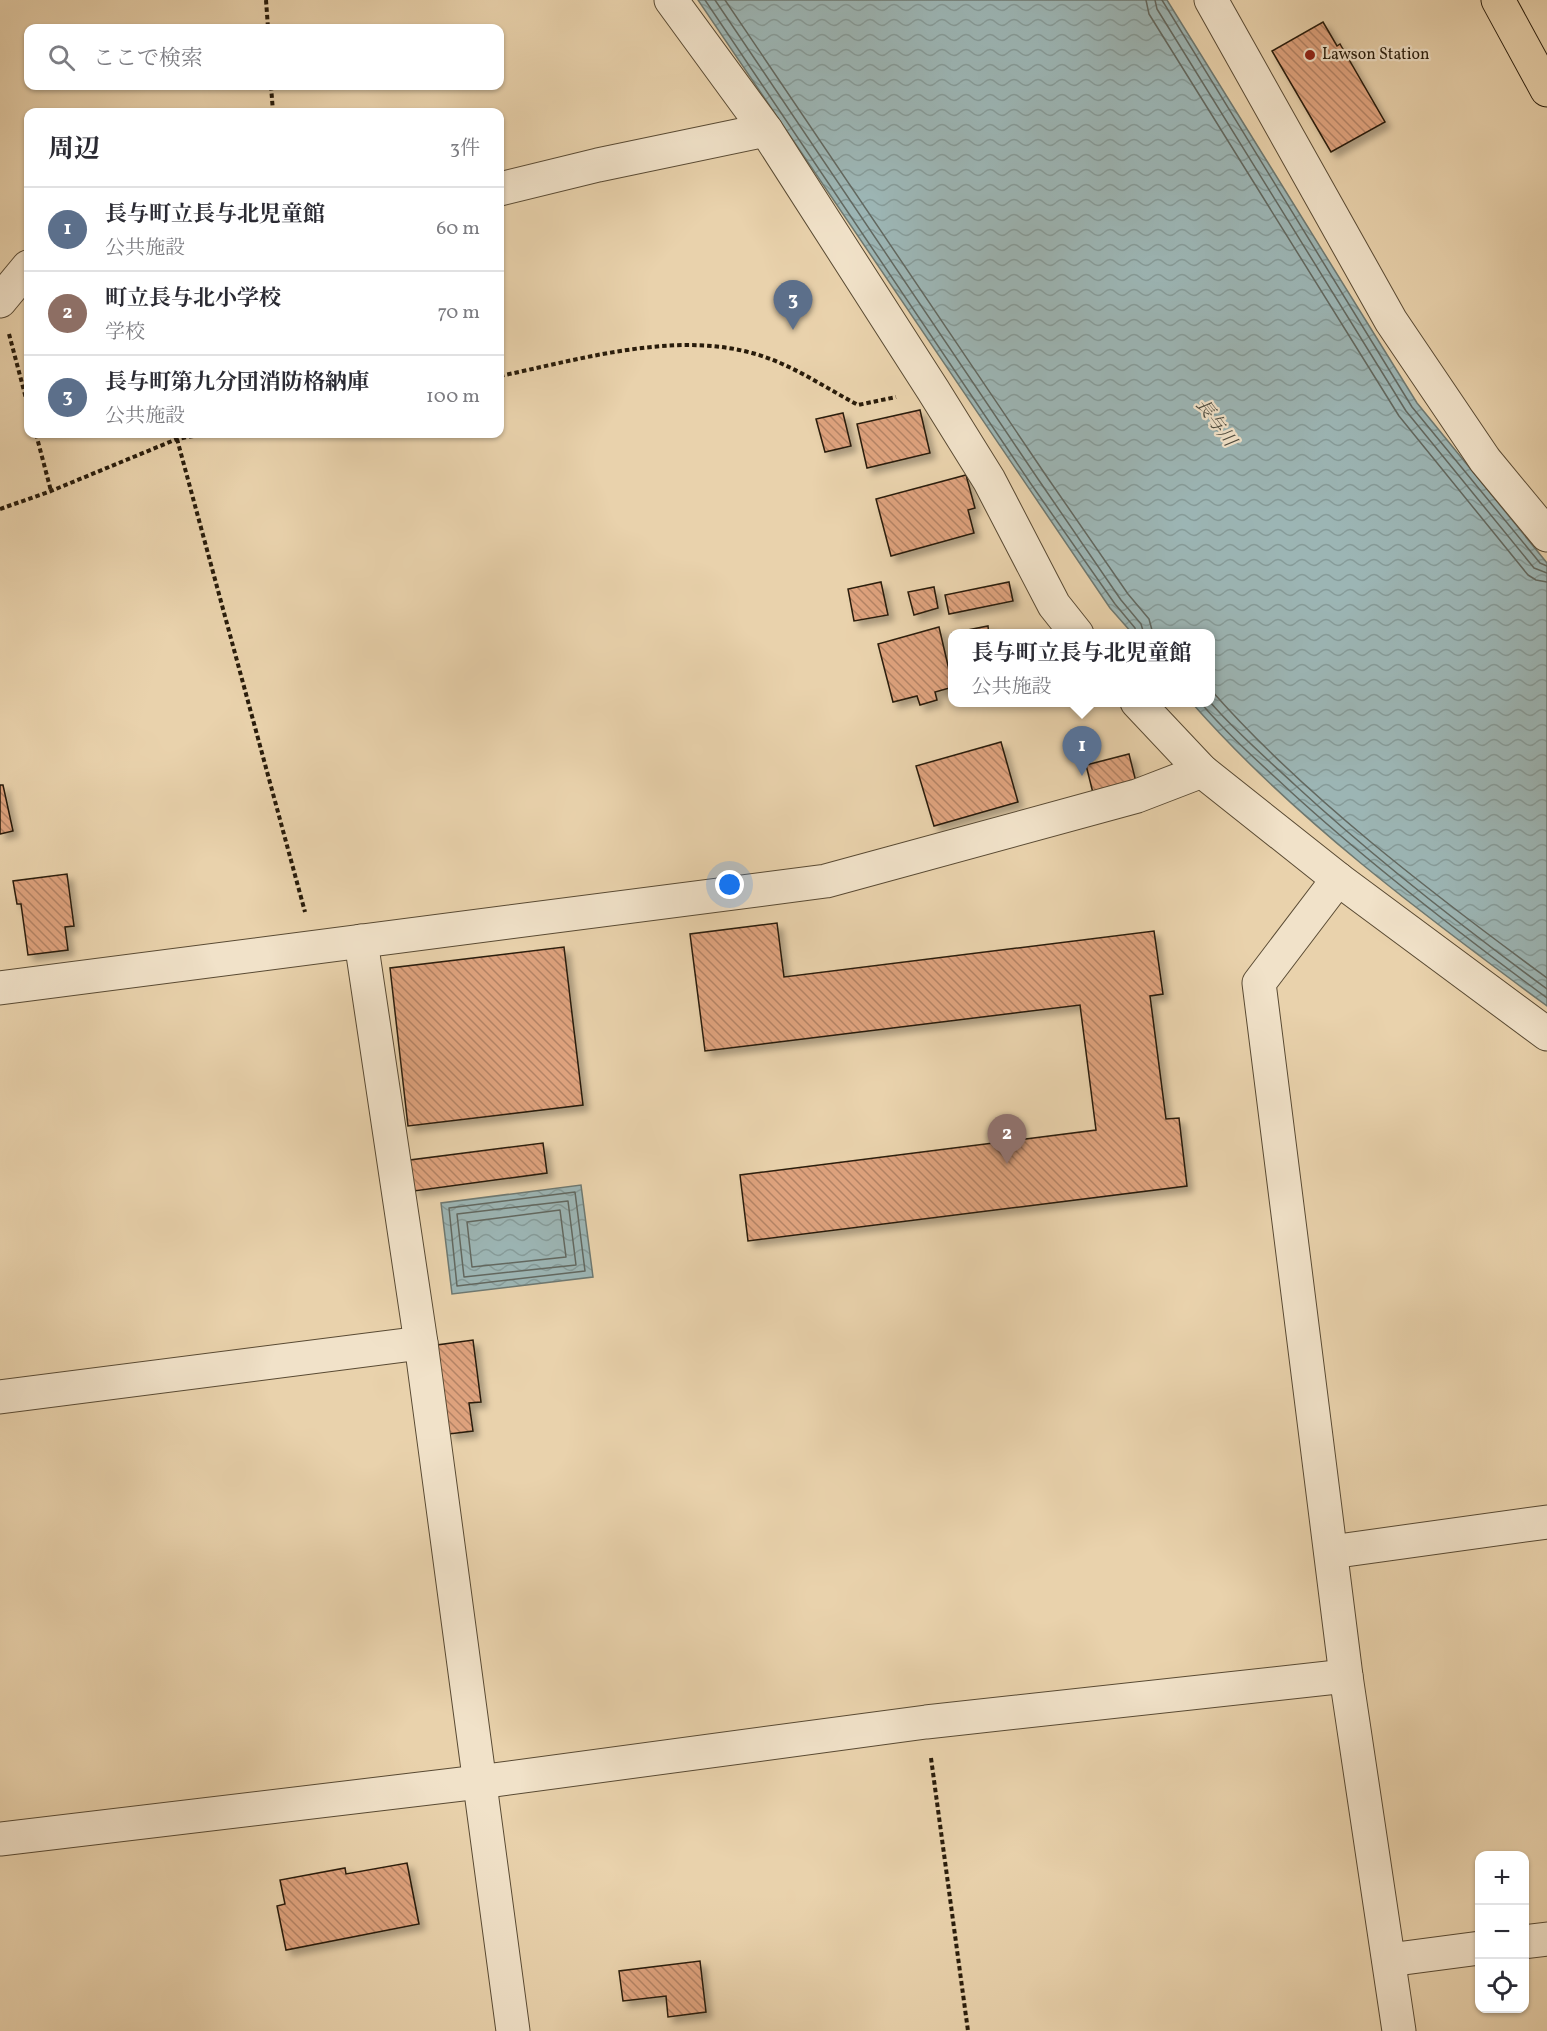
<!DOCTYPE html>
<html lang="ja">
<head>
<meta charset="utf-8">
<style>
  :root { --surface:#fff; --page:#f7f7f7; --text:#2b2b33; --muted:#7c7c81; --line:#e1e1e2; --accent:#8f2418 }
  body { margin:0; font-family:Vollkorn,"Noto Serif JP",serif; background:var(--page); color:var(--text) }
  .controls { position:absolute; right:18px; bottom:18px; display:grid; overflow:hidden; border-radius:12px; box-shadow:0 2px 4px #0004 }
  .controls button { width:54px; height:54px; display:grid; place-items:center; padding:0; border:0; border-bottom:2px solid var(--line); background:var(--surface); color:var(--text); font:30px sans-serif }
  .you { position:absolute; left:730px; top:885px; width:21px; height:21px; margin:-15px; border:4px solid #fff; border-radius:50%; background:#1a73e8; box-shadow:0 0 0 9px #1a73e833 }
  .badge { display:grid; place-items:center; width:39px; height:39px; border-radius:50%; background:var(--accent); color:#fff; font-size:20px; font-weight:700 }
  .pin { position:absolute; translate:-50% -50px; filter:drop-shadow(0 2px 3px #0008) }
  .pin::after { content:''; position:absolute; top:32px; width:21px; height:18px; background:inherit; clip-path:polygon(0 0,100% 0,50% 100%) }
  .popup { position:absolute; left:948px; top:629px; width:267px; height:78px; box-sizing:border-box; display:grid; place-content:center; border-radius:12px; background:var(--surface); filter:drop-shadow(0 2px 4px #0005); font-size:20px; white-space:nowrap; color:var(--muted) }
  .popup b { font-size:22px; color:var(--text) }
  .popup::after { content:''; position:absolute; left:50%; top:100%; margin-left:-12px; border:12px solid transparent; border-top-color:var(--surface) }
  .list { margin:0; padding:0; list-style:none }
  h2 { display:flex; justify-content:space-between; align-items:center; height:78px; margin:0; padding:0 24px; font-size:26px }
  h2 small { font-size:20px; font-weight:400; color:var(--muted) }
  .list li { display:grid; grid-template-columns:39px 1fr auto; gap:18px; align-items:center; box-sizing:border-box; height:84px; padding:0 24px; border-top:2px solid var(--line) }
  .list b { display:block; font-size:22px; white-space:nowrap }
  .list p { margin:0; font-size:20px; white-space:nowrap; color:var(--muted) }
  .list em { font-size:20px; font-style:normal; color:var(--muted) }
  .icon { flex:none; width:33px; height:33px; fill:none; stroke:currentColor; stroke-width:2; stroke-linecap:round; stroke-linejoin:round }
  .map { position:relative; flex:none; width:1547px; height:2031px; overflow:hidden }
  .search { position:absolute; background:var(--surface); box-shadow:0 2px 4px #0004; left:24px; top:24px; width:480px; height:66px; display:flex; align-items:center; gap:15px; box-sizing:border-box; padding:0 21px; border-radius:12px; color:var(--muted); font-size:22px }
  .panel { position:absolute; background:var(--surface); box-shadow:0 2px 4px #0004; left:24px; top:108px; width:480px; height:330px; border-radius:12px }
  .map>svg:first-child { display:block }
</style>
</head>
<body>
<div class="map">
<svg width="1547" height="2031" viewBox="0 0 1547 2031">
  <defs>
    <pattern id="water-waves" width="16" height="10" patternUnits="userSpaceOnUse" patternTransform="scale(1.5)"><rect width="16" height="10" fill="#9cb5b4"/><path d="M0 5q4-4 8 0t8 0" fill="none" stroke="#869b99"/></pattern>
    <pattern id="building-back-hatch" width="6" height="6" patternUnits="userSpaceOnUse" patternTransform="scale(1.5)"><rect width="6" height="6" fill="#dea27d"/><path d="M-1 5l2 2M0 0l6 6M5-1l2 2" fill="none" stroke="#b48365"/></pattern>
    <filter id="shadow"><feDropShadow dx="5.5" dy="5.5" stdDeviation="3" flood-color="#0004"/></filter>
  </defs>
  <rect width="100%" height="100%" fill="#e9d2ac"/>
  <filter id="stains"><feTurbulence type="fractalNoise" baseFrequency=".00333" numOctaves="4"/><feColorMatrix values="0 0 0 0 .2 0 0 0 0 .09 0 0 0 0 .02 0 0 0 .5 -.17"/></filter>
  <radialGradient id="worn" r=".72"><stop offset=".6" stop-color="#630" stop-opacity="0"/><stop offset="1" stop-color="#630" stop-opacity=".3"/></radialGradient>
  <g fill="url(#water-waves)" stroke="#6e7870" stroke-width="1.5">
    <path d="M698,0h469l250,403 130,160v443c-122,-90 -255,-189 -355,-303l19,-1v-68l-79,-1 -22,-25z"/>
    <path d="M581,1185l12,92 -141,17 -11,-91z"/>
  </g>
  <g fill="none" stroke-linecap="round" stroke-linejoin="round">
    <g stroke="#626860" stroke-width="1.5">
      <path d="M705,0l326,484 84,120 20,24 1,6"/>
      <path d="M715,0l323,479 83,121 20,24 3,10"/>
      <path d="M725,0l320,474 83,120 21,25 4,15"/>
      <path d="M1146,0l3,14 250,402 129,159 8,5 11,2"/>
      <path d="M1155,0l2,9 249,402 128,157 13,5"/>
      <path d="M1162,0l250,407 128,156 7,3"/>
      <path d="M1211,690c93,106 222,204 336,288"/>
      <path d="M1200,702c28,33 60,61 91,90 81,74 168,141 256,206"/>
      <path d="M1210,702c26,30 56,56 85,83 80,74 165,140 252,204"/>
      <path d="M575,1192l10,79 -128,15 -8,-78z"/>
      <path d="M568,1201l8,64 -112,12 -7,-63z"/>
      <path d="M560,1210l6,47 -94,10 -5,-45z"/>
    </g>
  </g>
  <g fill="url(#building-back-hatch)" stroke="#291c0b" stroke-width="1.5" filter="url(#shadow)">
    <path d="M1323,22l14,24 3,-2 45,78 -54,30 -59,-101z"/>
    <path d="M920,410l10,43 -63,15 -10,-44z"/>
    <path d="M843,413l8,33 -26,6 -9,-33z"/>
    <path d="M966,475l9,33 -7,2 6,23 -83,23 -15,-57z"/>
    <path d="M881,582l7,33 -34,6 -6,-32z"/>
    <path d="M1009,582l4,19 -64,13 -4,-19z"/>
    <path d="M934,587l4,21 -24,7 -6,-23z"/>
    <path d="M988,626l1,8h-36v2l-1,-3z"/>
    <path d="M939,627l14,60 -18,5 2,8 -17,5 -3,-9 -24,6 -15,-58z"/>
    <path d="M1001,742l17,60 -84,24 -18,-60z"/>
    <path d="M1129,754l7,28 -43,11 -7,-28z"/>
    <path d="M0,785h3l10,46 -13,3z"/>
    <path d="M67,874l7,52 -9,1 3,23 -40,5 -7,-51h-4l-4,-23z"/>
    <path d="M777,923l7,54 370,-46 9,63 -13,2 16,123 13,-1 8,68 -439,55 -8,-66 356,-45 -16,-125 -375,46 -15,-117z"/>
    <path d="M564,947l19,158 -175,21 -18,-158z"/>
    <path d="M543,1143l4,30 -133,18 -4,-31z"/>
    <path d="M473,1340l8,62 -12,1 4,28 -24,3 -12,-89z"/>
    <path d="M407,1863l12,61 -133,26 -9,-44 8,-2 -5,-24 65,-12 1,6z"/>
    <path d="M700,1961l6,51 -38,5 -2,-21 -43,5 -4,-30z"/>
  </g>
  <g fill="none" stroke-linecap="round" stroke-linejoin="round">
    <defs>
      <g id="street">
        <path d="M671,0l95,130 167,260 56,90 65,125 23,29"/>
        <path d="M1211,0l180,321 94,139 62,75"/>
        <path d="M500,189l98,-24 168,-35"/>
        <path d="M0,301l28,-34"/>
        <path d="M1137,702l65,69 136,108 209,155"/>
        <path d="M1338,879l-79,104 87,693 53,355"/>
        <path d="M361,941l60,402 92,688"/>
        <path d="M0,988l826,-107 311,-85 65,-25"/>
        <path d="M0,1397l421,-54"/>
        <path d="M1331,1552l216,-30"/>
        <path d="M0,1839l479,-57 447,-60 420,-46"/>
        <path d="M1524,1942l23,-3"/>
        <path d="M1389,1960l91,-12"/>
      </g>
      <path id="highway" d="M1498,0l49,90"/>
    </defs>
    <use href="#street" stroke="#594a33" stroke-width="35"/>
    <use href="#highway" stroke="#291c0b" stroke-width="35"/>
    <g stroke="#291c0b" stroke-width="4" stroke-dasharray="4.5 3" stroke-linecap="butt">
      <path d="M266,0l2,28"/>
      <path d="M271,86l2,26"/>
      <path d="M9,334l19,72"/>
      <path d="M500,376c78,-16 172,-45 252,-23 38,10 72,34 106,52l38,-8"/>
      <path d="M36,434l15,57"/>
      <path d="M177,439l128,473"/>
      <path d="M0,509l51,-18 126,-52 27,-5"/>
      <path d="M931,1758l37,273"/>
    </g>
    <use href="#street" stroke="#f1e2c9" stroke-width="33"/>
    <use href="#highway" stroke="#e9d2ac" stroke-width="33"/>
  </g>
  <circle fill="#8f2418" stroke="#f1e2c9" stroke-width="2" cx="1310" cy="55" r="6"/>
  <g text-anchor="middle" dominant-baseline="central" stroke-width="4.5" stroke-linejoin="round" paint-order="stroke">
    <g font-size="16" fill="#291c0b" stroke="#f1e2c9" text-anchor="start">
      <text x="1322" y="55">Lawson Station</text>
    </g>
    <g font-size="18" font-style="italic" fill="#4c4a3e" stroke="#f1e2c9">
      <text transform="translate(1215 423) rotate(53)">長与川</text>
    </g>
  </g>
  <rect width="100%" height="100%" filter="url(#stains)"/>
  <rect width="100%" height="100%" fill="url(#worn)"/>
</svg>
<div class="controls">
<button>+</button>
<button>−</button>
<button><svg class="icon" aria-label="locate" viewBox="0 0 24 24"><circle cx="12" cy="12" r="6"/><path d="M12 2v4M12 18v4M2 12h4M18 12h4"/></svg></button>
</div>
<div class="you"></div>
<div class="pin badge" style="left:1082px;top:776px;background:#5c6f8a">1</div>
<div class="popup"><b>長与町立長与北児童館</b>公共施設</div>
<div class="pin badge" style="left:1007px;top:1164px;background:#8d6e63">2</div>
<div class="pin badge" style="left:793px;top:330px;background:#5c6f8a">3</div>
<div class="search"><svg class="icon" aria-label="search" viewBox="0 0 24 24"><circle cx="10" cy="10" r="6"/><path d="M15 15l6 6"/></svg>ここで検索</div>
<section class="panel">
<h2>周辺<small>3件</small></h2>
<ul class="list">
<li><span class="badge" style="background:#5c6f8a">1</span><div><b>長与町立長与北児童館</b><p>公共施設</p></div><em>60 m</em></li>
<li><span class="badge" style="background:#8d6e63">2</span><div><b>町立長与北小学校</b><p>学校</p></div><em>70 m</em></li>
<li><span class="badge" style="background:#5c6f8a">3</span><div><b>長与町第九分団消防格納庫</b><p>公共施設</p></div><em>100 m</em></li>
</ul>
</section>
</div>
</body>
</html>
